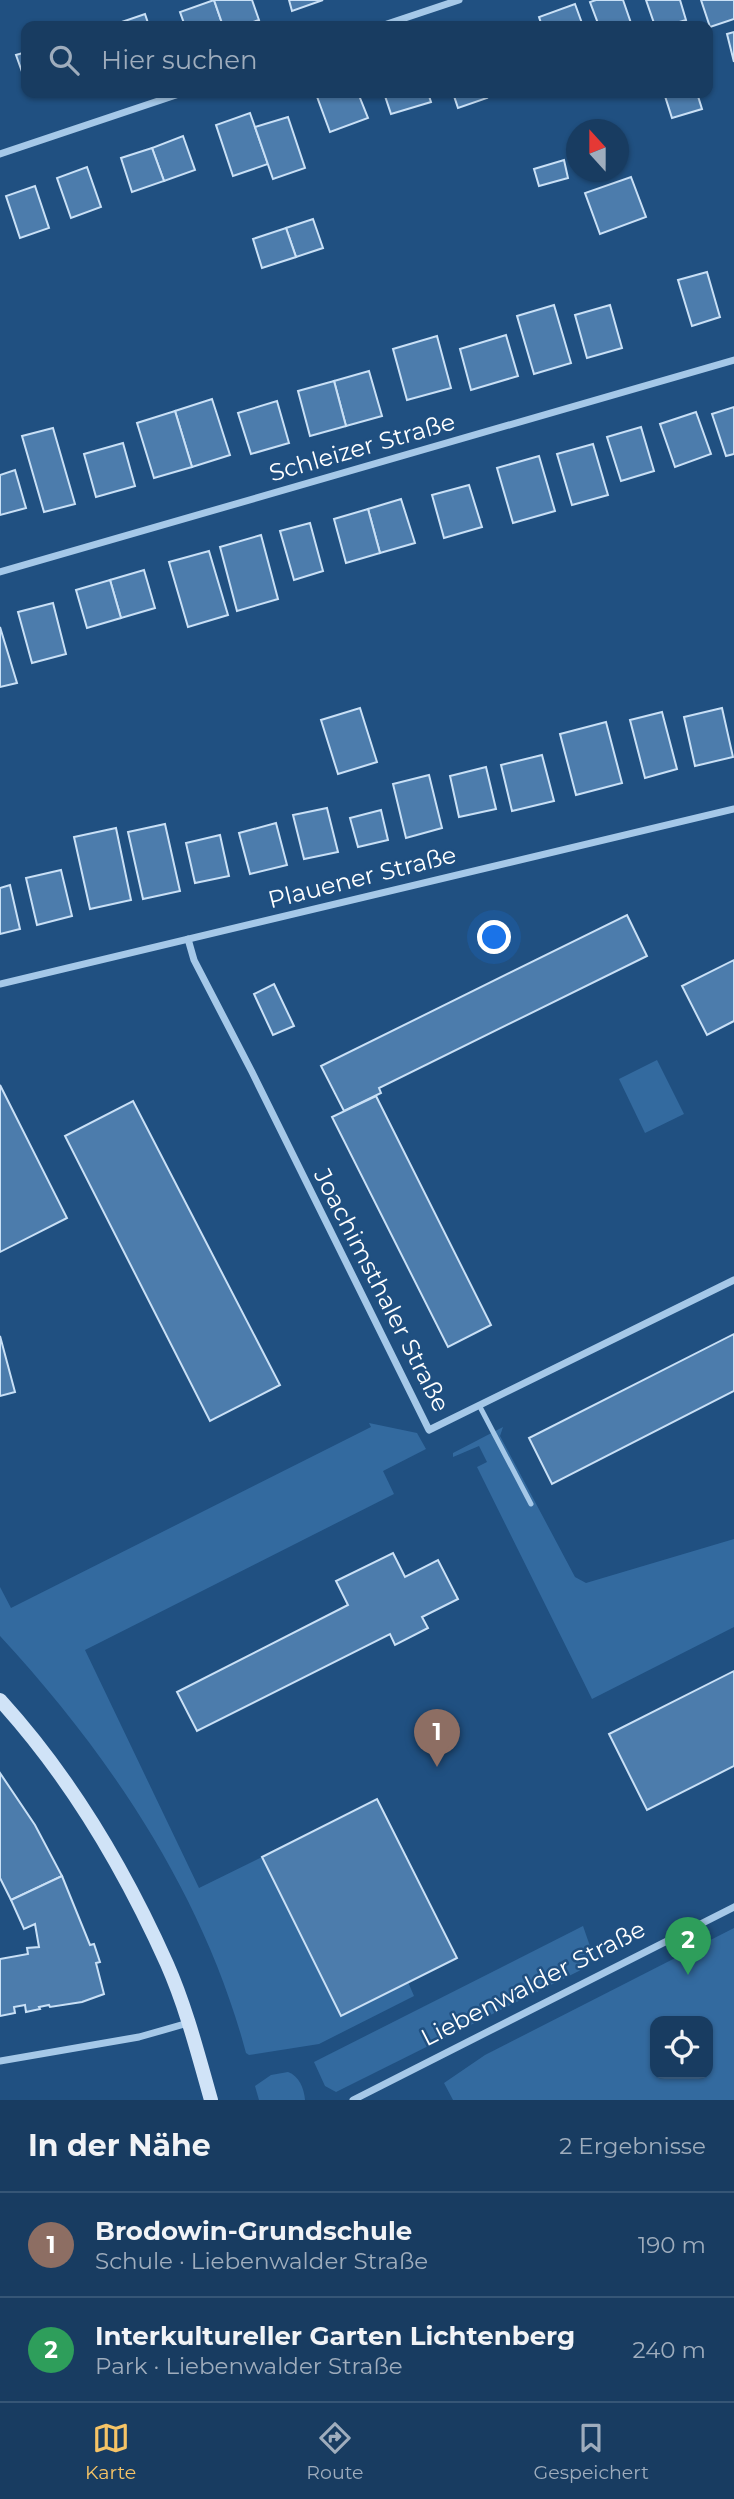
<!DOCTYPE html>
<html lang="de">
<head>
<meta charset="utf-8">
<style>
  :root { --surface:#183c61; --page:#25476a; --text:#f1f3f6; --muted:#9fadbd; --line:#365676; --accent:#f6c466 }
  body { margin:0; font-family:Montserrat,sans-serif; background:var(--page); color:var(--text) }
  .controls { position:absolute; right:21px; bottom:21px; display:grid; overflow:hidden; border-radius:14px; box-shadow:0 2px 5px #0004 }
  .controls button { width:63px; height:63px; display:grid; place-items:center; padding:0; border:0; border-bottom:2px solid var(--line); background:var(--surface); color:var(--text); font:35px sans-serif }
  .compass { position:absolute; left:566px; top:119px; width:63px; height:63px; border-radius:50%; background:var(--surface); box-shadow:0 2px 5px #0004; rotate:339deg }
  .you { position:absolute; left:495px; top:938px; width:24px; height:24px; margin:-18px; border:5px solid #fff; border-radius:50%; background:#1a73e8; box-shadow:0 0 0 10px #1a73e833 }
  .badge { display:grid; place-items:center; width:46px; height:46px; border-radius:50%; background:var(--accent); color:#fff; font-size:23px; font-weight:700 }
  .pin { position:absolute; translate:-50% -58px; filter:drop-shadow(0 2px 4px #0008) }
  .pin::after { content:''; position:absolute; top:37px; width:24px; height:21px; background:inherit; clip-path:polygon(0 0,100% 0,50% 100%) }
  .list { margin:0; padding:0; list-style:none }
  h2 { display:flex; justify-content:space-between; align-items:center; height:91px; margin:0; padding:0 28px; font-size:30px }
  h2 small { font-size:23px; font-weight:400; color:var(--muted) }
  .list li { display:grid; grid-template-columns:46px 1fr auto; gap:21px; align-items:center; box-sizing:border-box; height:105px; padding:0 28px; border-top:2px solid var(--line) }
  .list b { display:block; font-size:26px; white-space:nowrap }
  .list p { margin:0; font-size:23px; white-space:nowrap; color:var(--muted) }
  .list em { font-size:23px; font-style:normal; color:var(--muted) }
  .icon { flex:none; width:38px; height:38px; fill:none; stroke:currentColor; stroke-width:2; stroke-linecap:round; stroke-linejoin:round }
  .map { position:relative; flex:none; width:734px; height:2100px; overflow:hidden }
  .search { position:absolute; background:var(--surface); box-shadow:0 2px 5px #0004; left:21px; right:21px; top:21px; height:77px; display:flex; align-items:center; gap:18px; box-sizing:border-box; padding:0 24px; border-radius:14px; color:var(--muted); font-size:26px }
  .sheet { height:301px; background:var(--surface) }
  nav { display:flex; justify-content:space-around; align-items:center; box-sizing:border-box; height:98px; border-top:2px solid var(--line); background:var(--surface); font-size:19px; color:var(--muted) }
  nav a { display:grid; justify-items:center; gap:4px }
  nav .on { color:var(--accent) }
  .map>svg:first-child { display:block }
</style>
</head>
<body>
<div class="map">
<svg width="734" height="2100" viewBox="0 0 734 2100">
  <rect width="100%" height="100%" fill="#205081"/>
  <g fill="#336a9f" fill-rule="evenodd">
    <path d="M657,1060l27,54 -39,19 -26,-54z"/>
    <path d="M369,1423l48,10 9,16 -43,22 11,23 -309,156 114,238 63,-31 79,158 67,-33 6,14 -95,48 -70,11 -3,-2c-42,-158 -136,-298 -246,-417v-49l11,21 360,-181z"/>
    <path d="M503,1427l-3,9 75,141 11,6 148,-44v88l-142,72 -115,-232 10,-5 -8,-16 -26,11v-4z"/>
    <path d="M583,1926l9,26 -3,14 -253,126 -11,-6 -11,-24z"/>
    <path d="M734,1928v172h-281l-9,-17 41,-28zM655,2021h53v53h-53z"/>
    <path d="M288,2072c11,4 16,16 17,28h-46l-4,-14 16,-11z"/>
  </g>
  <g fill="#4c7cac" stroke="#c9e0f6" stroke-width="2">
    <path d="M214,0l9,26h-38l-5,-14z"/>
    <path d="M214,0h38l7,20 -18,6h-18z"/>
    <path d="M289,0h34l-31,11z"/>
    <path d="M596,0h27l9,26h-33l-9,-24z"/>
    <path d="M646,0h34l6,20 -20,6h-11z"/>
    <path d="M701,0h33v19l-24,8z"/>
    <path d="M575,4l8,22h-41l-3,-9z"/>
    <path d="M145,14l4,12h-39z"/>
    <path d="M734,32v30l-7,-28z"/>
    <path d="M26,52v31l-10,-28z"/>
    <path d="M358,93l10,25 -38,14 -14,-38z"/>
    <path d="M384,93h44l3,9 -40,12z"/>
    <path d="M453,93h32l2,5 -29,10z"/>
    <path d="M664,93h33l5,16 -30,9z"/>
    <path d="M250,113l18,51 -35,12 -17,-51z"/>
    <path d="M288,117l17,51 -32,11 -18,-52z"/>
    <path d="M183,136l12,34 -31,11 -12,-33z"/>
    <path d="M152,148l12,33 -32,11 -11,-34z"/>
    <path d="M564,160l4,18 -29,8 -5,-17z"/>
    <path d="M87,167l14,40 -30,11 -14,-40z"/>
    <path d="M631,177l15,40 -46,17 -15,-41z"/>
    <path d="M35,186l14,42 -29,10 -14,-42z"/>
    <path d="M313,219l10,29 -27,9 -10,-29z"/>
    <path d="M286,228l10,29 -34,11 -9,-29z"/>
    <path d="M707,272l13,45 -28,9 -14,-46z"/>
    <path d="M554,305l17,58 -37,11 -17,-58z"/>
    <path d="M610,305l12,43 -35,10 -12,-43z"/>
    <path d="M506,335l12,41 -47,14 -11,-41z"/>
    <path d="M437,336l14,52 -44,12 -14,-51z"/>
    <path d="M369,371l13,45 -36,10 -12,-45z"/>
    <path d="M334,381l12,45 -36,10 -12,-45z"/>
    <path d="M212,399l18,56 -38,12 -17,-56z"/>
    <path d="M277,401l12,42 -38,11 -13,-41z"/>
    <path d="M734,407v47l-8,2 -14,-42z"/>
    <path d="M175,411l17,56 -38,11 -17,-55z"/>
    <path d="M696,412l15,42 -36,13 -15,-43z"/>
    <path d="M641,427l13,44 -33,10 -14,-44z"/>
    <path d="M53,428l22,76 -31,8 -22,-76z"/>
    <path d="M123,443l12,43 -39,11 -12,-43z"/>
    <path d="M593,444l15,51 -36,10 -15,-51z"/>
    <path d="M539,456l16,55 -42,12 -16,-55z"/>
    <path d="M15,470l11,38 -26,7v-40z"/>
    <path d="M469,485l13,42 -38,11 -12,-43z"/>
    <path d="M401,499l14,44 -35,10 -12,-44z"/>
    <path d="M368,509l12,44 -34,10 -12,-44z"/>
    <path d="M310,523l13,48 -29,9 -14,-49z"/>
    <path d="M261,535l17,64 -41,12 -17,-64z"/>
    <path d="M209,551l19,64 -40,12 -19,-65z"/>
    <path d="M144,570l11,38 -34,10 -11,-38z"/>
    <path d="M110,580l11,38 -34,10 -11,-38z"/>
    <path d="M53,603l13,51 -34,9 -14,-51z"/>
    <path d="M0,627l17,56 -17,4z"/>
    <path d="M360,708l17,54 -39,12 -17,-54z"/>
    <path d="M722,708l11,49 -38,9 -11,-49z"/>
    <path d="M662,712l15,57 -32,9 -15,-58z"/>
    <path d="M606,722l16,61 -46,12 -16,-61z"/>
    <path d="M542,755l12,46 -42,10 -11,-46z"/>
    <path d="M486,767l10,42 -37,8 -9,-41z"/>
    <path d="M429,775l13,53 -36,10 -13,-54z"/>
    <path d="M327,808l11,44 -34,7 -11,-44z"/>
    <path d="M381,810l7,30 -30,7 -8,-29z"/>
    <path d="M276,823l11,42 -37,9 -11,-41z"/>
    <path d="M165,824l15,67 -37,8 -15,-67z"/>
    <path d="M116,828l15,72 -41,9 -16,-72z"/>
    <path d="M220,835l9,41 -34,7 -9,-40z"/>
    <path d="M61,870l11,46 -35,9 -11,-47z"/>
    <path d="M10,885l10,44 -20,5v-46z"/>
    <path d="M627,915l20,41 -268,132 2,5 -37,18 -23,-45z"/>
    <path d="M734,960v61l-27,14 -25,-49z"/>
    <path d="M274,984l20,42 -21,9 -19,-41z"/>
    <path d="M0,1085l67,133 -67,34z"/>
    <path d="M376,1096l115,229 -43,22 -116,-230z"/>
    <path d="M133,1101l147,284 -70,36 -145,-285z"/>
    <path d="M734,1334v57l-182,93 -23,-46z"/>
    <path d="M0,1336l15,56 -15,4z"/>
    <path d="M393,1553l12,24 33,-17 20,39 -36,18 6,11 -33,17 -5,-11 -193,97 -20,-39 171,-87 -12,-24z"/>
    <path d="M734,1671v95l-87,44 -38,-76z"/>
    <path d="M0,1773l35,52 27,51 -51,24 -11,-22z"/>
    <path d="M377,1799l80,159 -116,58 -79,-159z"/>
    <path d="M62,1876l28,69 4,-1 6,18 -4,1 8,31 -22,8 -32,5 -1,-2 -10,2 1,2 -14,3 -1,-7 -11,2 1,6 -15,3v-57l28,-5 -1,-6 12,-1 -4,-23 -11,5 -13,-29z"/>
  </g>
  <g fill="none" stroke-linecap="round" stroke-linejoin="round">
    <path stroke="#a5c8e8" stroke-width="5" d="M479,1405l52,99"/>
    <g stroke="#a5c8e8" stroke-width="7">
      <path d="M381,26l78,-26"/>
      <path d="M0,154l182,-61"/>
      <path d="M0,572l734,-212"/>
      <path d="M188,939l6,21 58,112 177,358 305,-150"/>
      <path d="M0,984l734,-175"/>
      <path d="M0,2061l139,-24 49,-14"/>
      <path d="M353,2100l381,-193"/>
    </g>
    <path stroke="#d0e3f7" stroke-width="14" d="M0,1700c71,78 124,168 167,264 19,43 31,90 44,136"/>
  </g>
  <g text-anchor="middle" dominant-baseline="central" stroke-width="5" stroke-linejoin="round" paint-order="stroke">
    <g font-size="24" fill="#fff" stroke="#205081">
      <text transform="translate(362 447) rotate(-16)">Schleizer Straße</text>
      <text transform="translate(362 877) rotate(-14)">Plauener Straße</text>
      <text transform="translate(382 1290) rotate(63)">Joachimsthaler Straße</text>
      <text transform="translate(533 1983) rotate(-27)">Liebenwalder Straße</text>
    </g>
  </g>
</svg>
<div class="controls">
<button><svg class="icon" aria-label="locate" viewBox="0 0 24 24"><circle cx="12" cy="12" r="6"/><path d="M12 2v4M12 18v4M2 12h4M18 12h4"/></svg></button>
</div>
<svg class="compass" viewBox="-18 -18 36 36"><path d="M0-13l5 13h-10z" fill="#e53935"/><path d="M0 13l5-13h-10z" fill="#9fadbd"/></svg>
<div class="you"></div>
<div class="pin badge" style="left:437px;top:1767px;background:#8d6e63">1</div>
<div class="pin badge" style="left:688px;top:1975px;background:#2e9e5b">2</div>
<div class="search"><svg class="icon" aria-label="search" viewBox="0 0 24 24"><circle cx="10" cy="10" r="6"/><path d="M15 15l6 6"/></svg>Hier suchen</div>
</div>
<section class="sheet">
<h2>In der Nähe<small>2 Ergebnisse</small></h2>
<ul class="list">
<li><span class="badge" style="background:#8d6e63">1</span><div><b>Brodowin-Grundschule</b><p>Schule · Liebenwalder Straße</p></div><em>190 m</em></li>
<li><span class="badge" style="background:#2e9e5b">2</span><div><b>Interkultureller Garten Lichtenberg</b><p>Park · Liebenwalder Straße</p></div><em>240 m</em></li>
</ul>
</section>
<nav>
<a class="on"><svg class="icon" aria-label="map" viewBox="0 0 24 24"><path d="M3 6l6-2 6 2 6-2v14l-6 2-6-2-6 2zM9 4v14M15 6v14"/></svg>Karte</a>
<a><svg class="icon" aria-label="directions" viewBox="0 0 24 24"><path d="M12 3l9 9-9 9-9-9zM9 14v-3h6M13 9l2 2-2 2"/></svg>Route</a>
<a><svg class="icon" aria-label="saved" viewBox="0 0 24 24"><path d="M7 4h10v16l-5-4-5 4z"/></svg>Gespeichert</a>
</nav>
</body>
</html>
